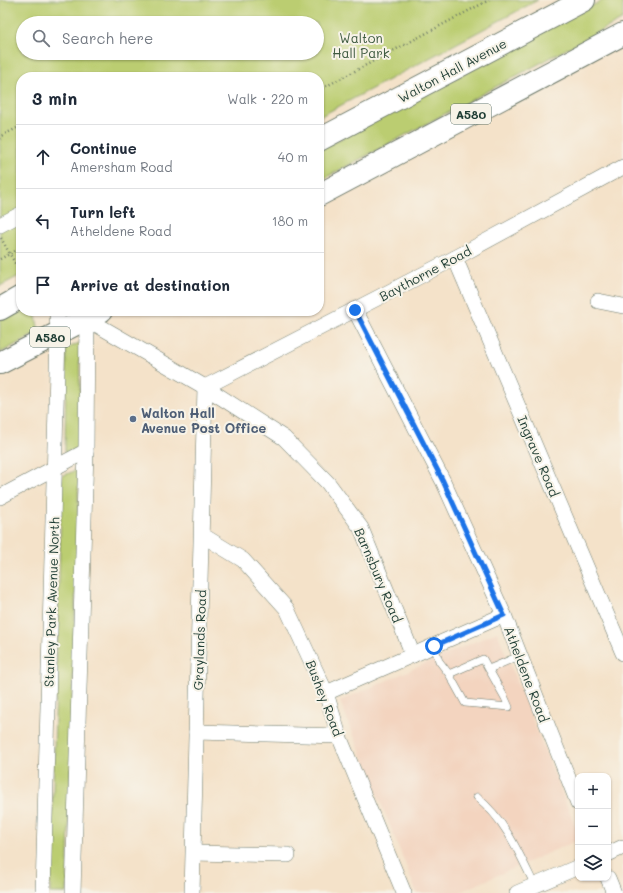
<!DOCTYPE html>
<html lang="en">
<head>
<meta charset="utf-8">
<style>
  :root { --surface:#fff; --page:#f2f2f3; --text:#1f2937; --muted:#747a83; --line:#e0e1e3 }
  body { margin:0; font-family:Mali,sans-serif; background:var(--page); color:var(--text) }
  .controls { position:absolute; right:12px; bottom:12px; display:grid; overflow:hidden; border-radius:8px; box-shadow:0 1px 3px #0004 }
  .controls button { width:36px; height:36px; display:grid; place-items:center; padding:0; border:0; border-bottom:1px solid var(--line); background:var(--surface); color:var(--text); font:20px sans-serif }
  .stop { position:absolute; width:12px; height:12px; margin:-9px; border:3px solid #1a73e8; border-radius:50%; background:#fff }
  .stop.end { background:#1a73e8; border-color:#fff; box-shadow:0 1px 4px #0008 }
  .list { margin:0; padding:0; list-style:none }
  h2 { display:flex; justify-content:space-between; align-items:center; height:52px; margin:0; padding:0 16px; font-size:17px }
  h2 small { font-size:13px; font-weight:400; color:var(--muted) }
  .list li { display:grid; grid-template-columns:26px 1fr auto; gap:12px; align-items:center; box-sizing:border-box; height:64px; padding:0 16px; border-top:1px solid var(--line) }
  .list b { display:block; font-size:15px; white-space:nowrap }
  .list p { margin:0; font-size:13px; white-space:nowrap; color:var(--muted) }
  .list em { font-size:13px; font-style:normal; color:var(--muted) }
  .icon { flex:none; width:22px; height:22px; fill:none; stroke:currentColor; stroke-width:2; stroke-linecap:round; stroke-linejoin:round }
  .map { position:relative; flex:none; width:623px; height:893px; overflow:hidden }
  .search { position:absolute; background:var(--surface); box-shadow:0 1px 3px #0004; left:16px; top:16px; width:308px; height:44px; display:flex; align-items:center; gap:10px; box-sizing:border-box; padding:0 14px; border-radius:22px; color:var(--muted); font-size:15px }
  .panel { position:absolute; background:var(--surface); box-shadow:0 1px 3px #0004; left:16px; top:72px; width:308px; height:244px; border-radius:16px }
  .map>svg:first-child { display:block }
</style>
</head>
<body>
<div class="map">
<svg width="623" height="893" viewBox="0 0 623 893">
  <rect width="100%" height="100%" fill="#f7f3e8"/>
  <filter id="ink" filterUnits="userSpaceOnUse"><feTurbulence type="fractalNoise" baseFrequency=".025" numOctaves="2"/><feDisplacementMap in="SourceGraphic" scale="8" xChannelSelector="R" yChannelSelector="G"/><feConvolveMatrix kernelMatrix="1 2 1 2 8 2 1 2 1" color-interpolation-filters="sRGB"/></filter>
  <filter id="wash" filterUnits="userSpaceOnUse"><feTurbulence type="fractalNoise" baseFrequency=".012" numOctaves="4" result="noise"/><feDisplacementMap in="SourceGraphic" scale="16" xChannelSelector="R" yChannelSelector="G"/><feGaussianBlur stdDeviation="0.9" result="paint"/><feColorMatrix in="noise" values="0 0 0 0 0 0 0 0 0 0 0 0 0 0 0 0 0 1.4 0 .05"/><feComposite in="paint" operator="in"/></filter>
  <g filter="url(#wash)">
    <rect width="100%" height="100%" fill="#f4e2c9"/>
    <path fill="#f3d4bf" d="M497,632l81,201v7l-121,53h-40l-77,-192z"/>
    <g fill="#bbcd71" stroke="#6d8552" fill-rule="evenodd">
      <path d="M0,0h538l-219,117v-40h-298v198l-21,11zM23,23h294v30h-294z"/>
      <path d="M603,0h20v19l-304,162v-31z"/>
      <path d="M21,307v4h14l4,21 -39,21v-34z"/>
      <path d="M79,343l2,104 -16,7 1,-105z"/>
      <path d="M79,469l-12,424h-17l12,-417z"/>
    </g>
  </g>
  <g filter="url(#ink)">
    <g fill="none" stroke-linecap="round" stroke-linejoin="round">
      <defs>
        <g id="service">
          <path d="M434,646l5,15 10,13 34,-15 22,39 4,9 -44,-4 -16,-29"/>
          <path d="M489,669l30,-13"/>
          <path d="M477,797c29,24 42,56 58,89"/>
        </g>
        <g id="minor">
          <path d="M0,225l21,-11"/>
          <path d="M455,258l168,395"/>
          <path d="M598,301l25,5"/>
          <path d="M355,310l88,171 61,134 74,188"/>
          <path d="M87,319l118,68 79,51 44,45 33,45 52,127"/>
          <path d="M0,497l86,-46"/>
          <path d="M202,535l41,25 44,49 39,84 13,43 65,157"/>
          <path d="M326,693l178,-78"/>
          <path d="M196,732l143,4"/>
          <path d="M194,853l94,2"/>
          <path d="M608,854l15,-7"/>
          <path d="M608,878l6,15"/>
          <path d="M43,893l15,-560 -1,-22"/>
          <path d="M73,893l13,-442 1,-140"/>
          <path d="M192,893l13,-506 250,-129 168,-91"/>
          <path d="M517,893l61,-26"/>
        </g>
        <g id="trunk">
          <path d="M319,140l265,-140"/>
          <path d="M319,195l304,-161"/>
          <path d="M0,309l21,-12"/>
          <path d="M0,363l101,-52"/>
        </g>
      </defs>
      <use href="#service" stroke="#6a7768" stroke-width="8"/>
      <use href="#minor" stroke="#6a7768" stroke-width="16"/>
      <use href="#trunk" stroke="#6a7768" stroke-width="24"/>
      <g stroke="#6a7768" stroke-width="2.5" stroke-dasharray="1 3" stroke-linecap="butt">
        <path d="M319,90l170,-90"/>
        <path d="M0,139l1,-3 16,-8 4,1"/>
        <path d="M1,238l20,36"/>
        <path d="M0,259l21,-11"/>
      </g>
      <use href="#service" stroke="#fff" stroke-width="7"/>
      <use href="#minor" stroke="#fff" stroke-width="15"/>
      <use href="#trunk" stroke="#fff" stroke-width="22"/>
    </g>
  </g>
  <g fill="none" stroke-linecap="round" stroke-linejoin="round" filter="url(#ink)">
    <path stroke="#1a73e8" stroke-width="5" d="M355,310l88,171 61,134 -70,31"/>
  </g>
  <circle fill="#5c6f8a" stroke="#f7f3e8" stroke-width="1.5" cx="133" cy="419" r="4"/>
  <g text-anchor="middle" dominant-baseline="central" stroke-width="4" stroke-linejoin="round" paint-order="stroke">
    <g fill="#f7f3e8" stroke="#60746a" stroke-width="1">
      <rect x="451" y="104" width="40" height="20" rx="3"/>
      <rect x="30" y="327" width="40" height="20" rx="3"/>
    </g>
    <g font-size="12" font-weight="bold" fill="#1f3d34">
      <text x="471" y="114">A580</text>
      <text x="50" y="337">A580</text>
    </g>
    <g font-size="13" fill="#3e5a40" stroke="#f7f3e8">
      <text x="361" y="37">Walton<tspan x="361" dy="15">Hall Park</tspan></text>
    </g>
    <g font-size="13" fill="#1f3d34" stroke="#f7f3e8">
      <text transform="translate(452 70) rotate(-28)">Walton Hall Avenue</text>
      <text transform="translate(425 273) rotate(-28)">Baythorne Road</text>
      <text transform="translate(539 456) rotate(67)">Ingrave Road</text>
      <text transform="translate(379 575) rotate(67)">Barnsbury Road</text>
      <text transform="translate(51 602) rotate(-88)">Stanley Park Avenue North</text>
      <text transform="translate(199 640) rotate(-88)">Graylands Road</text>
      <text transform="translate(527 674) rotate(69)">Atheldene Road</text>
      <text transform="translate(325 698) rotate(69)">Bushey Road</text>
    </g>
    <g font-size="13" font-weight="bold" fill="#4e5e75" stroke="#f7f3e8" text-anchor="start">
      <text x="141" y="412">Walton Hall<tspan x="141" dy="15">Avenue Post Office</tspan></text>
    </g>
  </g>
</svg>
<div class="controls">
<button>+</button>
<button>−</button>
<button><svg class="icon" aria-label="layers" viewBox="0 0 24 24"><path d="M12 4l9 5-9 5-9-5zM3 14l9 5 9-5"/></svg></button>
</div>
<div class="stop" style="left:434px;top:646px"></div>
<div class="stop end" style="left:355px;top:310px"></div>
<div class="search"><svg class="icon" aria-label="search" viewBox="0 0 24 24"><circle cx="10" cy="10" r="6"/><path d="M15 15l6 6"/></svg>Search here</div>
<section class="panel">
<h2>3 min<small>Walk · 220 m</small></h2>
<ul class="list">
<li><svg class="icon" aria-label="ahead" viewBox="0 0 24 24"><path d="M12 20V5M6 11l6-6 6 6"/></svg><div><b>Continue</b><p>Amersham Road</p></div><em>40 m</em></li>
<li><svg class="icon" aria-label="left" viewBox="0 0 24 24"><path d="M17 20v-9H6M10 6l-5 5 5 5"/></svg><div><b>Turn left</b><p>Atheldene Road</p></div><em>180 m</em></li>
<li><svg class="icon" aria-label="arrive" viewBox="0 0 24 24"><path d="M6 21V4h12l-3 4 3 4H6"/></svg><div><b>Arrive at destination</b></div></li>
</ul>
</section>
</div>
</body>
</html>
